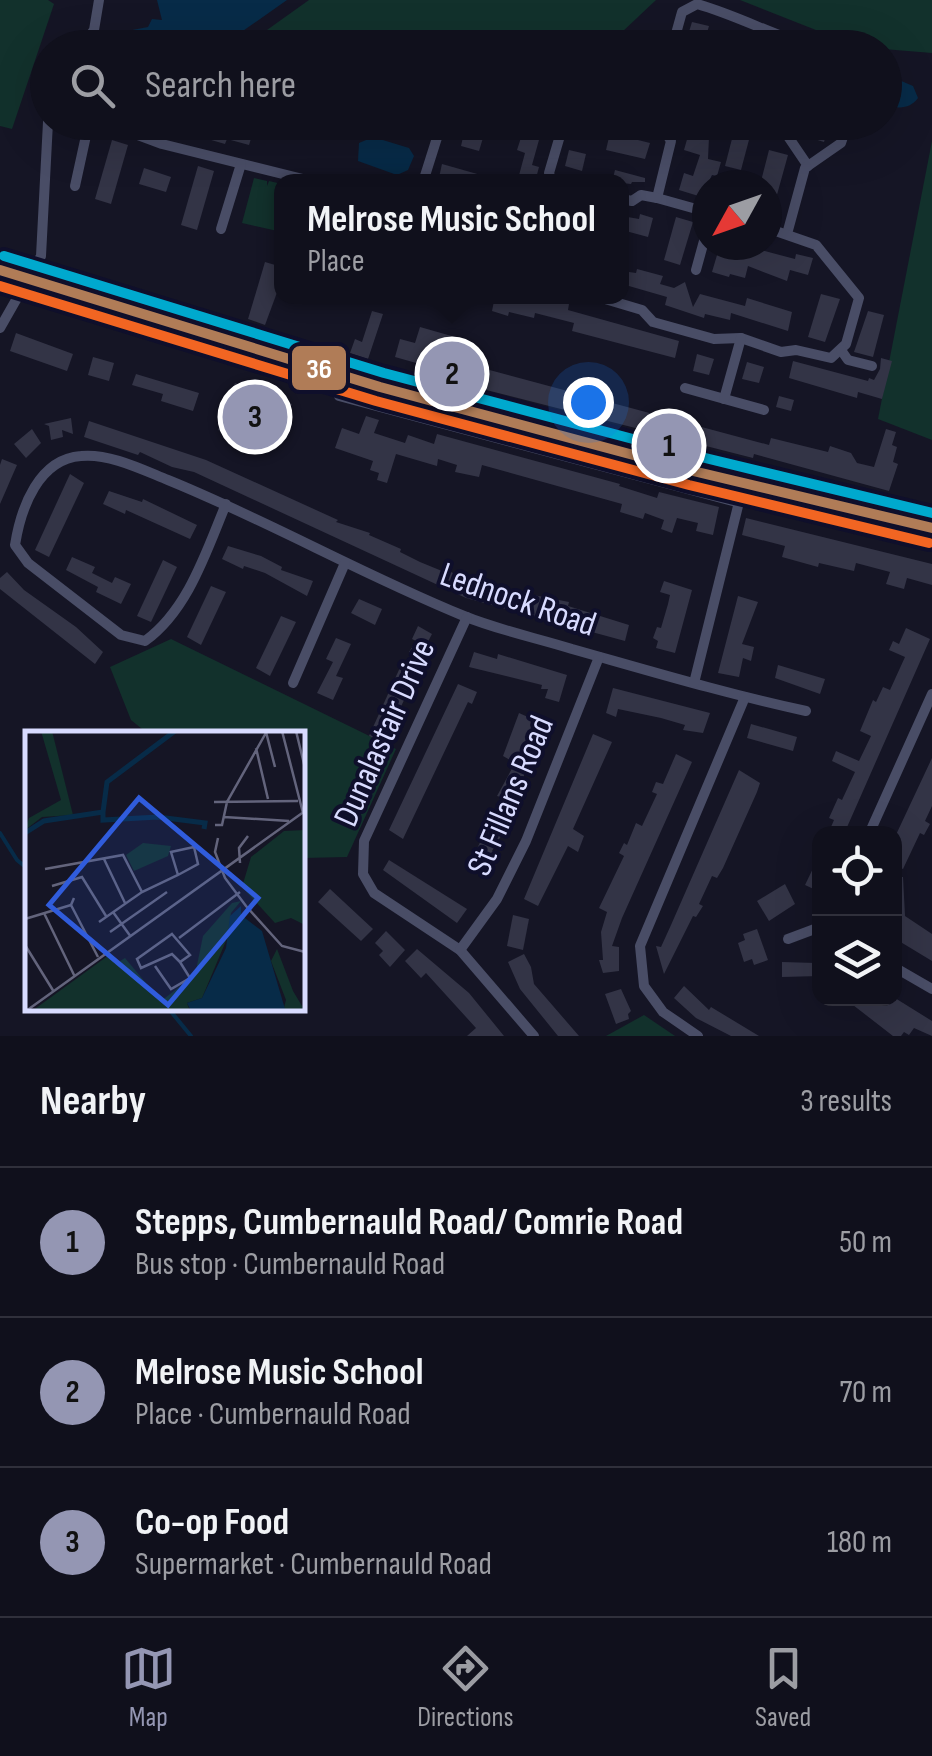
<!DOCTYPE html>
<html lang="en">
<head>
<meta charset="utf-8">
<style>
  :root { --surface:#10101c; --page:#191925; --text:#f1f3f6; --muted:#9c9da3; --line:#30303b; --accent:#9496b3 }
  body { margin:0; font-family:"Sofia Sans Condensed",sans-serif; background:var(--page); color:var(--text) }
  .controls { position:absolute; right:30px; bottom:30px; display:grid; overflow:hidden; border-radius:20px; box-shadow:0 10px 40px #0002 }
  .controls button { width:90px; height:90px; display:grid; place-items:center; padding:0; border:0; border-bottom:2px solid var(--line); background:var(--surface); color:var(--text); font:50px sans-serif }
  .compass { position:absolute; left:692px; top:170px; width:90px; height:90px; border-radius:50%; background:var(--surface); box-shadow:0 10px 40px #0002; rotate:230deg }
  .you { position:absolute; left:588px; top:402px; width:35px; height:35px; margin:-25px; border:8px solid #fff; border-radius:50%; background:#1a73e8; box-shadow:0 0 0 15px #1a73e833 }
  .badge { display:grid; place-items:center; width:65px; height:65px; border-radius:50%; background:var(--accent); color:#111; font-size:32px; font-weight:700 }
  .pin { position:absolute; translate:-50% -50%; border:5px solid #fff; box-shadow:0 2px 10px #0006 }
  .popup { position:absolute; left:274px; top:174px; width:355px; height:130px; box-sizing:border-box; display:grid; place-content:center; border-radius:20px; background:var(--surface); filter:drop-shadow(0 2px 8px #0005); font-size:32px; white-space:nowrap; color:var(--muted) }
  .popup b { font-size:38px; color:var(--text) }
  .popup::after { content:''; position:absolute; left:50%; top:100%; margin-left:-20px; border:20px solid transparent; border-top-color:var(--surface) }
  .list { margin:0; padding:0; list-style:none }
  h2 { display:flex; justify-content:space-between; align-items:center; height:130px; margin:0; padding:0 40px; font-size:42px }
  h2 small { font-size:32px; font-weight:400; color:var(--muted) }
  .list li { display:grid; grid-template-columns:65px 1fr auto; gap:30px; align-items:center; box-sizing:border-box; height:150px; padding:0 40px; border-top:2px solid var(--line) }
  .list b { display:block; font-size:38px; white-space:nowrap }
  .list p { margin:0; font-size:32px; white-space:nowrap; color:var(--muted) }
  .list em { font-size:32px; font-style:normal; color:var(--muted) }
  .icon { flex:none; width:55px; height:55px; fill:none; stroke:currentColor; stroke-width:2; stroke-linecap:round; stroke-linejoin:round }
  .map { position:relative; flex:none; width:932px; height:1036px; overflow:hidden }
  .search { position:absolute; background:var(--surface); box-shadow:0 10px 40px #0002; left:30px; right:30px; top:30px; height:110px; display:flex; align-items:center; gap:25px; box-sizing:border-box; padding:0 35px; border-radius:55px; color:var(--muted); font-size:38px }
  .sheet { height:580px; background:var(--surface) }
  nav { display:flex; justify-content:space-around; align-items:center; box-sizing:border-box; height:140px; border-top:2px solid var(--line); background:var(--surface); font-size:28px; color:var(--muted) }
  nav a { display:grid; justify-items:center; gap:5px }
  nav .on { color:var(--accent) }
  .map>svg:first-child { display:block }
</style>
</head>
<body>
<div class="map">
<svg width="932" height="1036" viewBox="0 0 932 1036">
  <rect width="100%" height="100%" fill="#151525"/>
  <g fill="#12312c">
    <path d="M0,0h48l6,4 -42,125 -12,-3z"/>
    <path d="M309,0h347l-35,33 -26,14h-352z"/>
    <path d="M740,0h192v53l-73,-6z"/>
    <path d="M932,141v299l-54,-21z"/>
    <path d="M254,178l13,3v5l2,-5 13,3v48l-40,-9z"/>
    <path d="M171,639l225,110 -49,108 -44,1 -1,-124 -155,-1 -16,-13 -21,-53z"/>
    <path d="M644,1015l31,21h-69z"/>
  </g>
  <g fill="#072b48">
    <path d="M157,0h130l-67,47h-101l8,-16 21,-4 4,-8 10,1z"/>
    <path d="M899,80l14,6 5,12c-8,11 -22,12 -33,5v-19z"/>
    <path d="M373,137l36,11 5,8 -6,14 -11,5 -39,-14 1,-18z"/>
  </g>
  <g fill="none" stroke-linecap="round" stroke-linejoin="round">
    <g stroke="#072b48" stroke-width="4">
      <path d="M0,833l17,27 11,9"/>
      <path d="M168,1008l23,28"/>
    </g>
  </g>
  <g fill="#333446">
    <path d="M692,22l17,4 -5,17 -17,-5z"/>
    <path d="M734,33l40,11v4h-44z"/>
    <path d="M183,122h31l25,8 1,-5 14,4 -5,16 -22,-6 -2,5 -45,-13z"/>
    <path d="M526,122h18l-12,43 7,2 -4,15 -17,-3 7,-26 -8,-3z"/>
    <path d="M586,122h18l-4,16 -17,-4z"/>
    <path d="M692,122h12l-4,15h9l-1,22 13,3 -4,14 -5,-1 -5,10 -2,13 -26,-8 5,-17 9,3 7,-21 -16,-5z"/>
    <path d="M801,122l28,3 -5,17 -26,-8z"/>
    <path d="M734,131l16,5 -9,34 -16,-4z"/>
    <path d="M464,133l19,5 -4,13 -18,-5z"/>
    <path d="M610,133l40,10 -5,16 -39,-9z"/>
    <path d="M112,140l16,5 -17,59 -16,-5z"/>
    <path d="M569,150l17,4 -4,17 -17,-5z"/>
    <path d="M769,150l19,5 -18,65 -3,-1v-34h-7z"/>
    <path d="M442,164l53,15 -1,3h-56z"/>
    <path d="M198,166l16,5 -17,59 -16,-5z"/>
    <path d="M144,168l27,9 -5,15 -27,-8z"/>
    <path d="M615,170l30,8v4h-13l-1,2 -19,-2z"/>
    <path d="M640,214l13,4 -5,19 -26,-7v-14l17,3z"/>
    <path d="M676,217l17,5 -13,43 -16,-5z"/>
    <path d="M720,245h33v3l42,11 1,-5 17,4 -5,17 -18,-5 -3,11 -39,-15 -3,12 -15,-4 -1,3 -17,-5z"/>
    <path d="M265,262l17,5v12l-17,46 -17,-6z"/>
    <path d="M637,269l26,7 -3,8 14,4 11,-6 8,25 7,-13 45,12 2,-8 45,14 -4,19 -57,-18 -1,7 -25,-6 -1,4 -39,-13 2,-8 -45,-13v-13l14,2z"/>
    <path d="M821,294l19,5 -15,43 -17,-5z"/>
    <path d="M495,296l26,6 1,-5 30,7 1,-4 16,4 -1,6 111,31 -4,17 -103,-27 2,-8 -39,-10 -1,5 -25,-6 -1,4 -16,-5z"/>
    <path d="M372,311l11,3 -15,45 -18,-6 5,-14 7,3z"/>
    <path d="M868,311l16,4 -11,42 -19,-5z"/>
    <path d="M420,327l49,14 -7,27 19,6 1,-6 287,77 2,-7 57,14 2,-6 21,7 6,10 17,4 12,-38 10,3 -4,13 5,2 -4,15 5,2 -9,27 -135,-37 -1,4 -314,-80 2,-8 -46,-13 5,-18 15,4z"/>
    <path d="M16,333l57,21 -6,17 -57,-20z"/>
    <path d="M697,354l17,5 -5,16 -16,-4z"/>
    <path d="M93,357l21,6 -5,18 -21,-6z"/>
    <path d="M881,358l11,3 -10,38 -24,-7 -1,6 -68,-20 4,-17 75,20 1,-3 5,2 6,-11z"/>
    <path d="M747,362l17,5 -5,16 -17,-4z"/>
    <path d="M136,374l63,19 -6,18 -32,-10 2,-7 -31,-9z"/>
    <path d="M235,383l57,21 -17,46 -57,-20z"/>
    <path d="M779,396l15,4 -3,11 -15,-4z"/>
    <path d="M366,416l13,4 -5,13 31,10 3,-8 26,9 3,-10 183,50 -1,2 38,12 2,-6 60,15 -6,28 -17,-4 2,-8 -21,-5 -5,15 -11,-4 3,-9 -19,-7 -2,6 -23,-7 2,-8 -140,-39 -3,12 -24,-5 2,-7 -19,-6 -1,7 -41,-12 -9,29 -10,-3 2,-7 -9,-3 3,-9 -38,-13 7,-20 17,6z"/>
    <path d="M71,418l2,16 -11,-4 1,7 -12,3 -2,-14 -5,-2z"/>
    <path d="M89,421l117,39 132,60 -2,2 34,11 -1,2 32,14 -1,3 20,10 22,9 1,-3 30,15 96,19 -1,4 61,19 -4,16 -159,-43 -272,-126 -22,-5 -32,-15 -2,3 -54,-18z"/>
    <path d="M32,429l9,14 -15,15 -12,-14z"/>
    <path d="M2,459l15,6 -17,39v-39z"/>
    <path d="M70,474l14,9 -35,74 -14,-7z"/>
    <path d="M109,491l33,11 1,-3 54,26 -7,14 -64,-29 -1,4 -22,-10z"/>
    <path d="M746,518l186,46v21l-25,-7 -3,11 -18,-5 4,-12 -34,-9 -2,8 -35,-8 -1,4 -36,-10 3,-11 -43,-11z"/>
    <path d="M228,546l33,10 21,11 -1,3 32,11 -6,15 -42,-23 -21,-7 -1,3 -21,-10z"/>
    <path d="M72,557l23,10 -3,6 20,10 3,-6 16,7 -10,20 -25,-12 2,-5 -32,-17z"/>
    <path d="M163,560l14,7 -26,55 -14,-6z"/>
    <path d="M7,572l17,18 52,37 27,25 -8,12 -95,-75v-11z"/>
    <path d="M664,581l28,9 -17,63 -19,-5 2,-7 -5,-3 4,-11 4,1 7,-24 2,-9 -10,-3z"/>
    <path d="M211,586l15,6 -25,53 -14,-8z"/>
    <path d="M738,596l20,6 -16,42 12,3 -3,14 -8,-3 -4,19 -21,-4z"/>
    <path d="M359,599l23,10 -7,16 -24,-12z"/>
    <path d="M281,616l15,6 -26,54 -14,-8z"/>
    <path d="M418,626l14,8 -11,21 -12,-3 7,-11 -4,-2z"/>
    <path d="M906,628l24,11 -86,195h-16l6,-14 -5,-2 9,-20 4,2 13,-28 -23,-11 4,-10 23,10 12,-25 -11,-5 13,-31 3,2 7,-15 7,3 15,-33 -16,-7 4,-9 6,3z"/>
    <path d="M336,638l15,6 -15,32 7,2 -10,22 -16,-7 16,-31 -7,-3z"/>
    <path d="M474,652l23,7 1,-5 69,21 -8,27 -14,-4 3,-9h-7l1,-4 -73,-18z"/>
    <path d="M403,661l16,7 -35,75 -15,-7z"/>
    <path d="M778,665l47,14 -5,15 -45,-16z"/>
    <path d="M458,684l19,8 -5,12 -4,-2 -65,137 -14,-9z"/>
    <path d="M613,688l97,25 -7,20 -20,-3 2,-5 -24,-7 -43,-9 -2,8 -10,-4z"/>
    <path d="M519,713l29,13 -20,45 -2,-2 -16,52 -18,30 5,2 -13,21 -15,-8 32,-69 -4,-1 18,-33 -12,-7z"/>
    <path d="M751,724l46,13 -4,14 -46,-13z"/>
    <path d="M593,734l19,8 -39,87 11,7 -6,16 -10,-6 -30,60 -14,-7z"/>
    <path d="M676,754l16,8 -70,156 -10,28 7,1v24l-16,2 -4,-13h4l-2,-28 6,-20 -8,-4 25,-52 -5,-3 5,-10 3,2 9,-22 6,3 15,-32 -5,-2 4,-10 7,2z"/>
    <path d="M932,758v48l-7,15 5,3 -6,11 -4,-2 -17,36 -9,-4v-26z"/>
    <path d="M739,770l21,13 -3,9 -34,76 -6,10 -5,-2 -13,28 4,2 -7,11 -3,-1 -29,58 -8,-28 5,1 10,-22z"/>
    <path d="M820,854v38l-15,-7z"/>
    <path d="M389,860l78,49 -10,14 -74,-53z"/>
    <path d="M894,877h9l2,39 27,18v27l-38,-23z"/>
    <path d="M785,884l10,20 -26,17 -12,-20z"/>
    <path d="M330,889l43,40 -12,12 -43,-39z"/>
    <path d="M513,915l16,4 -6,31 -16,-4z"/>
    <path d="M757,929l11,31 -14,5 -2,-6 -8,3 -6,-19 7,-3 -2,-6z"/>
    <path d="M386,931l19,19 -15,17 -11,-12 4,-4 -8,-8z"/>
    <path d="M417,949l52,44 35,43h-37l9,-8 -50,-55 -5,5 -16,-17z"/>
    <path d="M524,954l7,13 3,17 45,52h-21l-38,-47 -12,-27z"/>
    <path d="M782,962l34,1 4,2v11l-38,1z"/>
    <path d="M684,986l25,24 2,-3 48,29h-28l-35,-18 -22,-20z"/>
    <path d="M621,989l10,22 -3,3 1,5 -13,5 -11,-30z"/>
    <path d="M844,998h51l37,23v15l-18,-8 -5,7 -5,-3 -3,4h-8z"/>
  </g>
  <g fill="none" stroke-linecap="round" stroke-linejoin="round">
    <g stroke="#494d66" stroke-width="10">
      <path d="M81,48l13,-18 5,-30"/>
      <path d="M672,48l10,-36 15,-8c42,12 77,32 119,44"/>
      <path d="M103,122l59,22 153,38"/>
      <path d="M652,122l9,3 10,16 -14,57 50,14"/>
      <path d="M749,122l38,13 21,31"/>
      <path d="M423,182l19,-60"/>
      <path d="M552,182l-3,-9 15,-51"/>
      <path d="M75,186l14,-64"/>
      <path d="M622,199l10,2 9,-6 16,3"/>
      <path d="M221,229l20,-65"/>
      <path d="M787,234l18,-66 36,-25 7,-21"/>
      <path d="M696,270l11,-40"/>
      <path d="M595,296l47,14 11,12 61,17 27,-1 40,14 15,-2 35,8 15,-14 13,-46 -43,-53 -49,-17"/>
      <path d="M0,328l41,-72 7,-134"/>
      <path d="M841,350l7,10 24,6"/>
      <path d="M344,377l-5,19 401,107"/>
      <path d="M685,388l79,22"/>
      <path d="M724,399l17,-61"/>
      <path d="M226,504c-20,48 -38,106 -81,137l-24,-6 -93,-72 -13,-18c6,-38 24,-86 66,-89 28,-3 62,14 87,24 101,41 195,95 296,136 34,14 73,22 108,33 78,22 155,45 234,62"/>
      <path d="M467,617l-103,224 -1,33 11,19 86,57 74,86"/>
      <path d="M293,683l52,-120"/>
      <path d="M694,683l50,-201"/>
      <path d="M869,834l63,-140"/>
      <path d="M788,939l32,-12"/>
      <path d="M460,950l37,-51 29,-58 73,-184"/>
      <path d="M894,967l38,22"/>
      <path d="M698,1036l-35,-24 -19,-26 -4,-40 105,-249"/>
    </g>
    <path stroke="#514d6c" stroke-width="18" d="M0,270l380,117 313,84 239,57"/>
    <defs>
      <path id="bus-1" d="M0,270l380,117 313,84 239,57"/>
      <path id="bus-2" d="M0,286l376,115 313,84 240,58"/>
      <path id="bus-3" d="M4,256l380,117 313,83 235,57"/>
    </defs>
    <use href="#bus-1" stroke="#0f0f2b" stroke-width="18"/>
    <use href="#bus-2" stroke="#0f0f2b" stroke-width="18"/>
    <use href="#bus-3" stroke="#0f0f2b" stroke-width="18"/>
    <use href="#bus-1" stroke="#b07c57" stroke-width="10"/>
    <use href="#bus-2" stroke="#f26522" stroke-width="10"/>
    <use href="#bus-3" stroke="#00a9ce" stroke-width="10"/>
  </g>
  <g text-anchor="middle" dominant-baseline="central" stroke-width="8" stroke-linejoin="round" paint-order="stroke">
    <g font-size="35" fill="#d8dbff" stroke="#0f0f2b">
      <text transform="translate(518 600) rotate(19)">Lednock Road</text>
      <text transform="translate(385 733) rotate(-66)">Dunalastair Drive</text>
      <text transform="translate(511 796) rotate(-67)">St Fillans Road</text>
    </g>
  </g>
  <g transform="translate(25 731)">
    <rect width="280" height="280" fill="#151525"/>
    <path d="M16,0h11l21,84 -31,2 -17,13 4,-12 32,-18zM280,99v95l-14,-7 -16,5 -33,-36 9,-30 33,-26zM118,112l28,3 -3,10 -34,15 -8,-16zM216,170l-10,12 -3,23 -26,62 -15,5 3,8h-158l77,-56 6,9 10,-6 36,43 34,-26 8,-39 29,-33zM252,218l16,42 12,20h-22l3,-11 -15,-39z" fill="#12312c"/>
    <path d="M216,175v9l21,16 23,78 -94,2 -4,-8 15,-5 24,-50 4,-32z" fill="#072b48"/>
    <path fill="none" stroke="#072b48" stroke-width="5" d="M78,81v8l55,-3 47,6 -1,6M0,102l19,-12 59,-9 4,-30 68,-51"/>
    <path fill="none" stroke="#63647c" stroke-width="2.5" d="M257,0l21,82M271,0l9,37M241,1l9,35M231,17l12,51M189,71l84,-1M199,86l65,4M190,94h7l5,-23 40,-71M193,107l-3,14 10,26 21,28 36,40 23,6M79,128l21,44M215,132l-1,-15 9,-12M20,138l78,-14 19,37M27,155l30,-9 24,39M49,167l-3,7 27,52M88,181l18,25M19,182l31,64M0,188l46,-14M74,191l43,-30 36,-17 20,-11 -4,-17 -23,5 7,23M85,201l57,-40M147,203l18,21 -10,7 -8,-8 -31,14 -4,-9zM154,207l61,-46M0,214l29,47M130,235l16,23 19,-11 -10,-16M1,280l279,-200"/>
    <path fill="#305cdc" fill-opacity="0.15" stroke="#305cdc" stroke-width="5" d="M114,67l119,100 -90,107 -119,-100z"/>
    <rect width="280" height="280" fill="none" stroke="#d8dbff" stroke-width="5"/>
  </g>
  <rect stroke="#0f0f2b" stroke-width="4" x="290" y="344" width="58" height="48" rx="10" fill="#b07c57"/>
  <g font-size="28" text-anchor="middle" font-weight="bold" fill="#fff">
    <text x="319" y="378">36</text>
  </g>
</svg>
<div class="controls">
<button><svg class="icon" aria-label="locate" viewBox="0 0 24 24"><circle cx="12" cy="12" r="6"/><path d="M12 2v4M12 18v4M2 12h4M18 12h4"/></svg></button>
<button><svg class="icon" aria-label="layers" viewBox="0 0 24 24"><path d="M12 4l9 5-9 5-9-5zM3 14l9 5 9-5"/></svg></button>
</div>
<svg class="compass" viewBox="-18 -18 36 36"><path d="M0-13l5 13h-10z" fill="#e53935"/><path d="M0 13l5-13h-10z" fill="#9c9da3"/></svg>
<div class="you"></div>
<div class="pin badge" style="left:669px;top:446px">1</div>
<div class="pin badge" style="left:452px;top:374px">2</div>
<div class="popup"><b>Melrose Music School</b>Place</div>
<div class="pin badge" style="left:255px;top:417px">3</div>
<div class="search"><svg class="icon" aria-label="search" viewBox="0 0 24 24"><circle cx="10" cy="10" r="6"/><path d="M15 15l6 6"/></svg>Search here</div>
</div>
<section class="sheet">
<h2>Nearby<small>3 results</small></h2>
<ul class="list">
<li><span class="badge">1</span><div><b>Stepps, Cumbernauld Road/ Comrie Road</b><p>Bus stop · Cumbernauld Road</p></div><em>50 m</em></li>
<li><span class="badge">2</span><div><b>Melrose Music School</b><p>Place · Cumbernauld Road</p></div><em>70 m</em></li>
<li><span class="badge">3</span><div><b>Co-op Food</b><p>Supermarket · Cumbernauld Road</p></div><em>180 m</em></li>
</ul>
</section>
<nav>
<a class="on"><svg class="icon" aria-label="map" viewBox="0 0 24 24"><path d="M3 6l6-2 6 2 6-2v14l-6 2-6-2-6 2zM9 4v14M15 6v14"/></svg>Map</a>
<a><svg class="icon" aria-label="directions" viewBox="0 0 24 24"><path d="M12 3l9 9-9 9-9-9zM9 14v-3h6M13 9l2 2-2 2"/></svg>Directions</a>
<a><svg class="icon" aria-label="saved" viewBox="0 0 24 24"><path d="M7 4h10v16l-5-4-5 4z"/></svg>Saved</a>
</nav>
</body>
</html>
